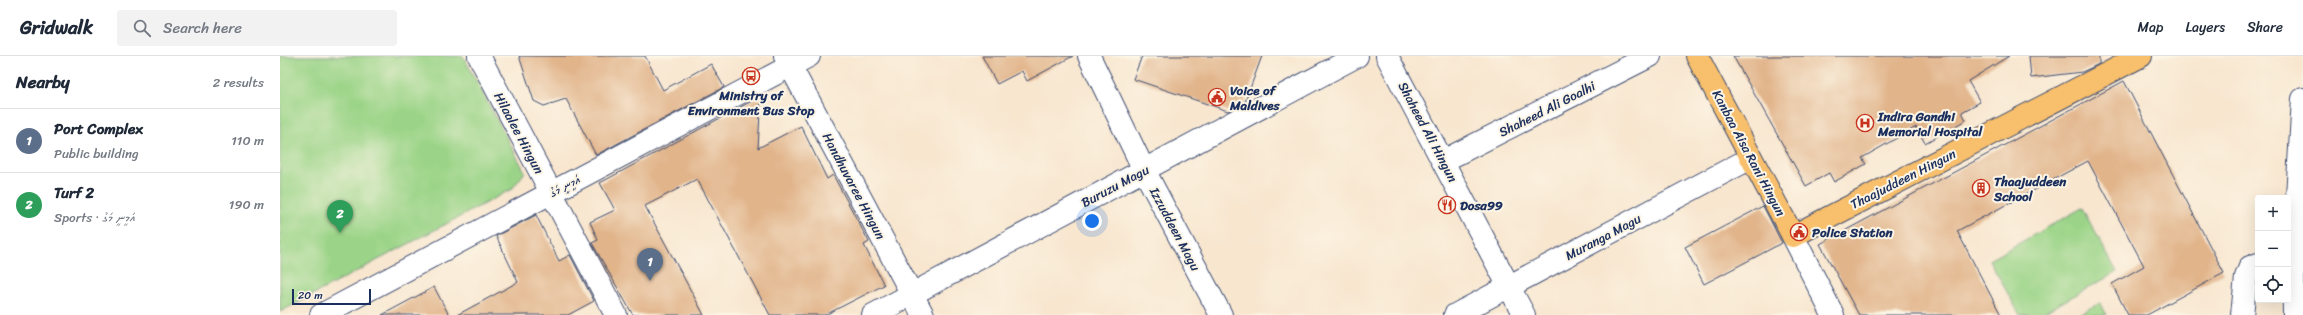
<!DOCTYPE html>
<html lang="en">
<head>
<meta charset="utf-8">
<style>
  :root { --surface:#fff; --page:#f2f2f3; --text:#1f2937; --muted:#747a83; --line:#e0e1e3; --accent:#c8321e }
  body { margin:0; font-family:Sriracha,"Noto Sans Thaana",sans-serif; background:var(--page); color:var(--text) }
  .controls { position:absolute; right:12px; bottom:12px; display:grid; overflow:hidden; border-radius:4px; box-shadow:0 4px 16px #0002 }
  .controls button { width:36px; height:36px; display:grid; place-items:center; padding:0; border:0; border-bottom:1px solid var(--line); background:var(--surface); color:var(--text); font:20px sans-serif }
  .scale { position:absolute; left:12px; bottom:10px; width:79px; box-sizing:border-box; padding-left:4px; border:2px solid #1b2f5e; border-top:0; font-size:11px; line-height:14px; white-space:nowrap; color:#1b2f5e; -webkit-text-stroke:3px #fcf5e5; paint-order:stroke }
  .you { position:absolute; left:812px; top:165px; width:14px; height:14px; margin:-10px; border:3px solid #fff; border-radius:50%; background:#1a73e8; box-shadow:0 0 0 6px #1a73e833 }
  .badge { display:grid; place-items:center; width:26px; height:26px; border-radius:50%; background:var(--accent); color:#fff; font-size:13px; font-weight:700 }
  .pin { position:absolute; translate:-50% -33px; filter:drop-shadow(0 1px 2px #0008) }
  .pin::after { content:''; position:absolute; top:21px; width:14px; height:12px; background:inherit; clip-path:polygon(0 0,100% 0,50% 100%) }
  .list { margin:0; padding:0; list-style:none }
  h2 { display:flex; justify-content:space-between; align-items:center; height:52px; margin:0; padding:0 16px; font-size:17px }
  h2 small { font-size:13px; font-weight:400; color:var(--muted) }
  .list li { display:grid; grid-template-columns:26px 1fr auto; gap:12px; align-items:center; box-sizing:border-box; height:64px; padding:0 16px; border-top:1px solid var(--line) }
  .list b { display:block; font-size:15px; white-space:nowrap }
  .list p { margin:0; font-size:13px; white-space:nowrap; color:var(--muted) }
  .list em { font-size:13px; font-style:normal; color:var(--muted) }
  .icon { flex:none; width:22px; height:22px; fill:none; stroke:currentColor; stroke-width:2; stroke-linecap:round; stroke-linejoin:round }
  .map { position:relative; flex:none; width:2023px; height:259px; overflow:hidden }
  header { display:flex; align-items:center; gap:24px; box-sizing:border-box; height:56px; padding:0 20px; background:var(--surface); border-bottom:1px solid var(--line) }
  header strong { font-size:19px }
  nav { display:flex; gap:22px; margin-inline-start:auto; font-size:14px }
  .search { width:280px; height:36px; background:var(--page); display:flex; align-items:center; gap:10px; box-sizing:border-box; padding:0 14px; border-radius:4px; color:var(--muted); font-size:15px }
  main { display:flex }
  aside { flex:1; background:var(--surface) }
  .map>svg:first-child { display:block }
</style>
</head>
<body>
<header>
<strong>Gridwalk</strong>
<div class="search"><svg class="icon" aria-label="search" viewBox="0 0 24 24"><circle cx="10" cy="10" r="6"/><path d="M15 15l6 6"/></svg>Search here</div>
<nav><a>Map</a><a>Layers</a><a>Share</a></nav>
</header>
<main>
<aside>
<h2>Nearby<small>2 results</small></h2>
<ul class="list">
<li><span class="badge" style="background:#5c6f8a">1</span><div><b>Port Complex</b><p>Public building</p></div><em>110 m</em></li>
<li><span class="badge" style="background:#2e9e5b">2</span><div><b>Turf 2</b><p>Sports · އަމީނީ މަގު</p></div><em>190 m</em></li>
</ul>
</aside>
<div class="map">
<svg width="2023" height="259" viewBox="0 0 2023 259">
  <rect width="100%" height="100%" fill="#fcf5e5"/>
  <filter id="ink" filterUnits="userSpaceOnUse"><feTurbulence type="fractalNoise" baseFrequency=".025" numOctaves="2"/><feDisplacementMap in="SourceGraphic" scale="8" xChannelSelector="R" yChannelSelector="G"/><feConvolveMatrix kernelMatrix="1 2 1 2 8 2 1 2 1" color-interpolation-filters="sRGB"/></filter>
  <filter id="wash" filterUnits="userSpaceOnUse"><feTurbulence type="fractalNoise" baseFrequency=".012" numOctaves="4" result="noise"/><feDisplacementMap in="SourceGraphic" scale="16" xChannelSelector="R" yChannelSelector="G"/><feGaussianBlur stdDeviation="0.9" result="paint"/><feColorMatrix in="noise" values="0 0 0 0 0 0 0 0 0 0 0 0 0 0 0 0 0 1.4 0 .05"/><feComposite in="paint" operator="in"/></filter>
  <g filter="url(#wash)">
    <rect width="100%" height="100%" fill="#f8e6cf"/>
    <g fill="#9bd488" stroke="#5b8273">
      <path d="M0,0h183l62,116 -13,17 -232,123z"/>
      <path d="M1802,152l35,64 -78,43h-19l-31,-55z"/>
      <path d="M1820,247l7,12h-29z"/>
    </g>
    <g id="blocks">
      <g fill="#e1b48a">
        <path d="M239,0h126l18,34 48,-26 13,23 -128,68 -30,-56 -22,7 -10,-5z"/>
        <path d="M702,0h91l-46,25 -5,-10 -25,13z"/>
        <path d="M862,0h120l-17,46 -17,9 -95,-32z"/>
        <path d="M1453,0h276l-41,25 12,21 -18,10 4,8 -41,23 -9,-16 -54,31 4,6 -32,18 -5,-9 -23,13z"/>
        <path d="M1749,0h70v8l-17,8 -51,6z"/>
        <path d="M1844,25l100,192 -77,42h-19l-16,-31 32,-18 -56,-105 -131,70 44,84h-142l-39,-71z"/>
        <path d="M481,40l-3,52 43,-22 26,53 6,-4 36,67 -5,3 20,40 -59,30h-55l-73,-136 -52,27 59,109h-71l-41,-72 6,-3 -8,-18 25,-12 -15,-27z"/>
        <path d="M1483,150l19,37 -78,41 -19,-37z"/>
        <path d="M256,159l23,46 11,-6 24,46 -26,14h-111l61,-33 -22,-46z"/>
        <path d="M154,231l15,28h-67z"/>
      </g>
    </g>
  </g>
  <g filter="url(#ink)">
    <use href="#blocks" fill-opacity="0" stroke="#3c4a6f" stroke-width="1"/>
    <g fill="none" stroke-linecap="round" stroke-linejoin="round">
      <defs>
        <g id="minor">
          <path d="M199,0l137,259"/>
          <path d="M505,0l138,259"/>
          <path d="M809,0l55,114 77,145"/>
          <path d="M1107,0l137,259"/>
          <path d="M1163,105l207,-105"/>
          <path d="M1513,180l40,79"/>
          <path d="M41,259l488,-259"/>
          <path d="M593,259l484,-259"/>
          <path d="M1175,259l296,-157"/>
          <path d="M1962,259l4,-38 4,-10 8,-3"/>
          <path d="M2014,259l-1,-54 10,-162"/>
        </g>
        <path id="major" d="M1417,0l96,180 348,-180"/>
      </defs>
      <use href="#minor" stroke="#3c4a6f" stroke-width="24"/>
      <use href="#major" stroke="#3c4a6f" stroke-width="24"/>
      <use href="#minor" stroke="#fff" stroke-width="22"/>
      <use href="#major" stroke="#f8bf6c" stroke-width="22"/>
    </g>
  </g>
  <defs>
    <symbol id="bus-ring" viewBox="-11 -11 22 22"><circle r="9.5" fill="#fcf5e5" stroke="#c8321e" stroke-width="1.5"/><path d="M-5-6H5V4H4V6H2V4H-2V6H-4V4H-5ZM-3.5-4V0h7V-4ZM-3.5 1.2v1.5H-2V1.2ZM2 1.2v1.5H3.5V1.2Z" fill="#c8321e"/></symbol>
    <symbol id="civic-ring" viewBox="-11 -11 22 22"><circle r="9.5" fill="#fcf5e5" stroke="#c8321e" stroke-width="1.5"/><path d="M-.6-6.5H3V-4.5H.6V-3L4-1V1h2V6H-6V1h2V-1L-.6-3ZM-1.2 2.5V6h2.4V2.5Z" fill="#c8321e"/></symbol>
    <symbol id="hospital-ring" viewBox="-11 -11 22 22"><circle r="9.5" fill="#fcf5e5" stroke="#c8321e" stroke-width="1.5"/><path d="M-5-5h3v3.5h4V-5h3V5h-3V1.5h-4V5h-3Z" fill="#c8321e"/></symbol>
    <symbol id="building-ring" viewBox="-11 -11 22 22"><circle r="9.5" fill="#fcf5e5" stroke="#c8321e" stroke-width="1.5"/><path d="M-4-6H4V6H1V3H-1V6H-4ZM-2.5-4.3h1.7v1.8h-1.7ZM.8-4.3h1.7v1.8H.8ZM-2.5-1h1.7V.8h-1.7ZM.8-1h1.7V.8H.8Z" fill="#c8321e"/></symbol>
    <symbol id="restaurant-ring" viewBox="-11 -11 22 22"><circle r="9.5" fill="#fcf5e5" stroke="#c8321e" stroke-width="1.5"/><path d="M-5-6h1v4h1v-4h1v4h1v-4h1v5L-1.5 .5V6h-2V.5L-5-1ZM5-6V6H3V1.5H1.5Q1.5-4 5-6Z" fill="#c8321e"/></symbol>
  </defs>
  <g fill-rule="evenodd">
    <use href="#bus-ring" x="461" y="10" width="20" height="20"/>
    <use href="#civic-ring" x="927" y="31" width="20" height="20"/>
    <use href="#hospital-ring" x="1575" y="57" width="20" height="20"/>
    <use href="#building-ring" x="1691" y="122" width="20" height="20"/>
    <use href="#restaurant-ring" x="1157" y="139" width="20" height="20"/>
    <use href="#civic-ring" x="1509" y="166" width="20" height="20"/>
  </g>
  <g text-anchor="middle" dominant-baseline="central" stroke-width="4" stroke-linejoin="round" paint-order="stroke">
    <g font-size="13" font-weight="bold" fill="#1b2f5e" stroke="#fcf5e5" text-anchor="start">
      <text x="950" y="34">Voice of<tspan x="950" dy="15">Maldives</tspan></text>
      <text x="471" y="39" text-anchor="middle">Ministry of<tspan x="471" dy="15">Environment Bus Stop</tspan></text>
      <text x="1598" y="60">Indira Gandhi<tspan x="1598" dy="15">Memorial Hospital</tspan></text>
      <text x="1714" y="125">Thaajuddeen<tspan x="1714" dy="15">School</tspan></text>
      <text x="1180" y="149">Dosa99</text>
      <text x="1532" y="176">Police Station</text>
    </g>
    <g font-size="13" fill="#1b2f5e" stroke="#fcf5e5">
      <text transform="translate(1267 53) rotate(-27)">Shaheed Ali Goalhi</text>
      <text transform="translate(1148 76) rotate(62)">Shaheed Ali Hingun</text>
      <text transform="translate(239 77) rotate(62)">Hilaalee Hingun</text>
      <text transform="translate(1469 97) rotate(62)">Kanbaa Aisa Rani Hingun</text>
      <text transform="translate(1623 123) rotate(-27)">Thaajuddeen Hingun</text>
      <text transform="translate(285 130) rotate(-28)">އަމީނީ މަގު</text>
      <text transform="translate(574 130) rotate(62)">Handhuvaree Hingun</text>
      <text transform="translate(835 130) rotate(-28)">Buruzu Magu</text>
      <text transform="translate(895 173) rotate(62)">Izzuddeen Magu</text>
      <text transform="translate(1323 181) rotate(-28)">Muranga Magu</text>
    </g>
  </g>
</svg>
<div class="controls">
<button>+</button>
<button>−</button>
<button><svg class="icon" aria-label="locate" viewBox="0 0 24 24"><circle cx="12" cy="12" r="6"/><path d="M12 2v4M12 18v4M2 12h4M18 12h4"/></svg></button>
</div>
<div class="scale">20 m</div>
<div class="you"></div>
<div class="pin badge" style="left:370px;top:225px;background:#5c6f8a">1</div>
<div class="pin badge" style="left:60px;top:177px;background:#2e9e5b">2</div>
</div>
</main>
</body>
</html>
